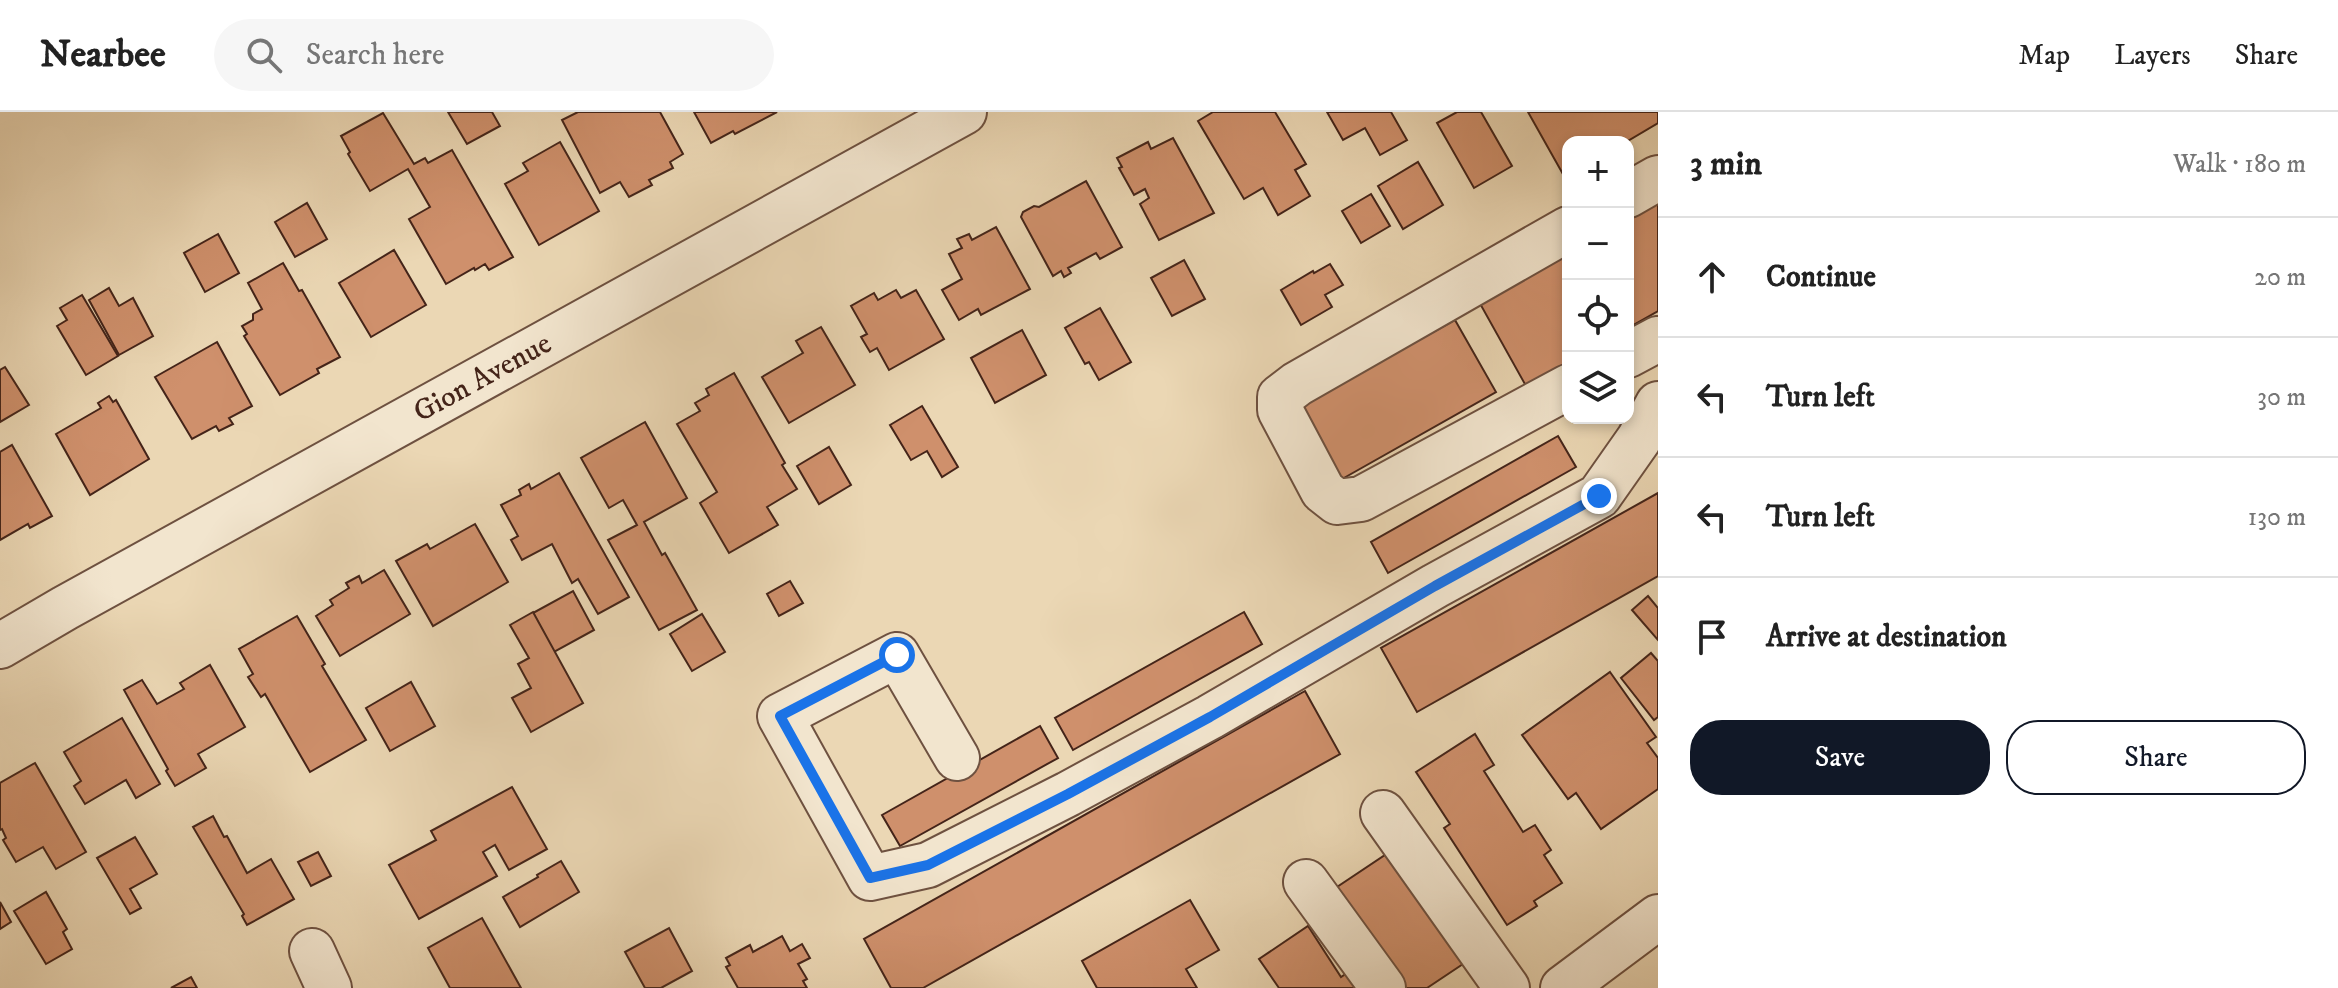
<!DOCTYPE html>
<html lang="en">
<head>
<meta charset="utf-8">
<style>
  :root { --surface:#fff; --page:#f6f6f6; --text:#222; --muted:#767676; --line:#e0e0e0; --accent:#111827 }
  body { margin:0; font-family:"IM FELL DW Pica",serif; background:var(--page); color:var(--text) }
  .controls { position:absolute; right:24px; top:24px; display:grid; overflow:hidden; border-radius:16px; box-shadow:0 4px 12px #0003 }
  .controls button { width:72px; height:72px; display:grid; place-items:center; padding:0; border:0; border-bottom:2px solid var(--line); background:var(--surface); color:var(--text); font:40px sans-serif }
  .stop { position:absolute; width:24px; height:24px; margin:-18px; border:6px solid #1a73e8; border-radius:50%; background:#fff }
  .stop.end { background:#1a73e8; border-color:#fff; box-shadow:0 2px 8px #0008 }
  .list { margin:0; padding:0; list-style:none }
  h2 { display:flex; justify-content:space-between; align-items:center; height:104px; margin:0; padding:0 32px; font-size:34px }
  h2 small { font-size:26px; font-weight:400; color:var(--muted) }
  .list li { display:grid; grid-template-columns:52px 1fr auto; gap:24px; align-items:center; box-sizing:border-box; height:120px; padding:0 32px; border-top:2px solid var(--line) }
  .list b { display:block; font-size:30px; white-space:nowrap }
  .list em { font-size:26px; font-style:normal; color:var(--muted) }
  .actions { display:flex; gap:16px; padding:24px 32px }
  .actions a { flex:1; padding:18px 0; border:2px solid var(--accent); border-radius:32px; text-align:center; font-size:28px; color:var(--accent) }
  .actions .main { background:var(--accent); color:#fff }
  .icon { flex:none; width:44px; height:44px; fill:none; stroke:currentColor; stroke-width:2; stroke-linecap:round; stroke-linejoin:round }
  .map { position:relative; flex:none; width:1658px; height:876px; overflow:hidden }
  header { display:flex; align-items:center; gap:48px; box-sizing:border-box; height:112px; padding:0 40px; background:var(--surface); border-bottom:2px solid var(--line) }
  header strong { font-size:38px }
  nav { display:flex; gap:44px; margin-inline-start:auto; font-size:28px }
  .search { width:560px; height:72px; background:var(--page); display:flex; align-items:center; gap:20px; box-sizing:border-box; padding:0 28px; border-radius:44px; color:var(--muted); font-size:30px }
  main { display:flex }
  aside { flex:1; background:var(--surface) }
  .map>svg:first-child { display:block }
</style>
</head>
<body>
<header>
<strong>Nearbee</strong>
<div class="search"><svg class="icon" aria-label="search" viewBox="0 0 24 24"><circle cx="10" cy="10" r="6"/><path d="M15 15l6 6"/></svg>Search here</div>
<nav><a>Map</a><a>Layers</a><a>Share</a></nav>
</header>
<main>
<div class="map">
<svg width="1658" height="876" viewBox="0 0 1658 876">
  <rect width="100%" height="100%" fill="#ebd7b4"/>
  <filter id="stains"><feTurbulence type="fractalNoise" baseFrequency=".0025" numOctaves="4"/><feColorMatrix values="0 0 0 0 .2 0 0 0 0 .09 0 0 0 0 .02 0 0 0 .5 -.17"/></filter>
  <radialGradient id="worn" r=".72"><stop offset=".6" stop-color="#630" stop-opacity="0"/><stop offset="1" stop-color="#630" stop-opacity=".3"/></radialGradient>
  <g fill="#cf906c" stroke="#442419" stroke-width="2">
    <path d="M448,0h44l8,14 -33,18z"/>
    <path d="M578,0h82l23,42 -13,8 3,6 -24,12 3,5 -23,12 -9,-15 -20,11 -38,-73z"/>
    <path d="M694,0h83l-42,22 -2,-3 -22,12z"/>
    <path d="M1213,0h62l31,52 -11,6 15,26 -32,19 -15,-27 -19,11 -46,-78z"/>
    <path d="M1327,0h64l16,28 -27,15 -15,-27 -22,12z"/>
    <path d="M1457,0h24l31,54 -38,22 -37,-65z"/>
    <path d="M1528,0h130v11l-32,19h-58v32l-4,2z"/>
    <path d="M383,1l31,51 11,-6 3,5 24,-13 61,107 -24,13 -4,-6 -10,6 -1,-2 -28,16 -37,-65 21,-12 -22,-38 -38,22 -22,-37 2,-2 -9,-16z"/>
    <path d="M1173,26l41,75 -55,27 -19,-36 9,-6 -4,-9 -11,6 -15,-27 3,-1 -5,-9 31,-16 3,7z"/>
    <path d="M560,30l39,69 -60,34 -34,-61 23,-13 -5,-8z"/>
    <path d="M1418,50l25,43 -40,24 -25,-43z"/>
    <path d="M1086,69l36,66 -22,12 -4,-6 -28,15 3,5 -7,4 -3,-6 -8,5 -32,-59 2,-5 11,-6 5,1z"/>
    <path d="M1371,82l19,32 -29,17 -19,-32z"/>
    <path d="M1658,90v109l-30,17v-113z"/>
    <path d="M307,91l20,36 -32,18 -20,-35z"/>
    <path d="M996,115l34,62 -49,26 -3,-6 -19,11 -17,-30 20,-11 -13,-25 13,-6 -5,-9 12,-5 3,6z"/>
    <path d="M218,122l21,39 -34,19 -21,-39z"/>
    <path d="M1568,137v113l-42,24 -48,-86z"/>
    <path d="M394,138l32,55 -55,32 -32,-54z"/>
    <path d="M1184,148l21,39 -33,17 -21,-38z"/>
    <path d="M283,151l16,28 3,-1 38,67 -23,12 2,4 -39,22 -36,-59 3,-2 -5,-8 11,-6v-6l9,-5 -14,-26z"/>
    <path d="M1330,152l13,21 -18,10 7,12 -31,18 -20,-35 32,-19 1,2z"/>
    <path d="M109,176l10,18 14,-8 20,38 -34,19 -30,-55z"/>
    <path d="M896,178l5,8 15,-8 28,49 -55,31 -12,-22 -7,4 -9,-15 6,-3 -16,-28 23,-13 4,7z"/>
    <path d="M82,183l36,61 -32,19 -29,-49 10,-6 -7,-12z"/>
    <path d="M1100,196l31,54 -32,18 -10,-18 -4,2 -20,-36z"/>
    <path d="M1455,208l41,72 -161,91 -42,-73z"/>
    <path d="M821,215l34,58 -66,38 -27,-46 41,-24 -7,-12z"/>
    <path d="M1022,218l24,45 -51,28 -24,-45z"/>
    <path d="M217,230l35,64 -23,12 4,6 -14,7 -3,-5 -24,13 -37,-62z"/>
    <path d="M5,255l24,38 -29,17v-52z"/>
    <path d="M734,261l51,90 -3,2 15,24 -30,18 11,18 -49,28 -29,-50 17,-11 -40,-68 23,-13 -5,-8 14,-8 -3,-6z"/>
    <path d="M109,284l4,6 3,-2 33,59 -59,36 -34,-61 45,-26 -3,-5z"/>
    <path d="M922,294l36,61 -16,10 -15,-26 -16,9 -21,-35z"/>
    <path d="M645,310l42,76 -43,24 18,33 3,-2 32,57 -38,20 -51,-90 29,-15 -14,-25 -14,8 -28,-50z"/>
    <path d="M1558,324l18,31 -188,106 -17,-31z"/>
    <path d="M12,333l40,71 -22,12 -2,-4 -28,16v-88z"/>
    <path d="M829,335l22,38 -32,19 -22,-38z"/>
    <path d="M559,361l70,124 -31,17 -20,-35 -6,4 -20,-39 -30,16 -11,-20 7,-4 -17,-31 20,-10 -2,-5 10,-6 2,5z"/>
    <path d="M1658,381v83l-241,136 -36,-64z"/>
    <path d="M475,412l33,58 -75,44 -37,-65 31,-17 3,5z"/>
    <path d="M384,458l26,44 -70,42 -24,-40 17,-11 -3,-5 19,-12 -3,-5 13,-7 3,7z"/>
    <path d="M790,469l13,22 -24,13 -12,-22z"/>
    <path d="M573,479l21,39 -40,22 -21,-39z"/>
    <path d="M1648,484l10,12v32l-26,-30z"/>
    <path d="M533,500l50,91 -52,29 -19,-34 19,-10 -13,-24 11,-6 -19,-33z"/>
    <path d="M1244,500l18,32 -189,106 -18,-32z"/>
    <path d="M702,502l23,38 -33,19 -22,-37z"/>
    <path d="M297,504l28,48 -3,2 44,74 -56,32 -45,-78 -4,3 -13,-20 5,-3 -14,-25z"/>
    <path d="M1651,541l7,8v56l-4,3 -33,-42z"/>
    <path d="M210,553l35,62 -47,27 8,14 -31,18 -9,-15 2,-2 -44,-79 18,-10 15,24 27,-15 -4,-6z"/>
    <path d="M1610,560l46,65 -9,6 11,15v31l-57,40 -25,-36 -8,6 -46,-64z"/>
    <path d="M411,570l24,44 -45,25 -24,-43z"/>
    <path d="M1305,579l35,63 -417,234h-32l-27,-49z"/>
    <path d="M122,606l38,66 -24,14 -10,-18 -41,24 -11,-18 7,-5 -17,-29z"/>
    <path d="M1040,614l18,32 -158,88 -18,-31z"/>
    <path d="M1475,622l19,31 -10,6 39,61 12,-7 16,25 -7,5 18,28 -28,18 3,5 -30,19 -63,-97 6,-4 -34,-52z"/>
    <path d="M35,651l51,89 -30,17 -13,-22 -27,15 -13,-22 3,-2 -4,-9 -2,1v-47z"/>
    <path d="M512,675l35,62 -38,21 -14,-25 -12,7 14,24 -78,43 -30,-54 47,-25 -5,-9z"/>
    <path d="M213,704l11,21 3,-1 20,37 24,-14 23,40 -47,26 -5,-9 2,-2 -51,-87z"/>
    <path d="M135,725l22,37 -27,15 11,19 -11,6 -33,-56z"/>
    <path d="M1394,737l69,115 -36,24h-22l-68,-101z"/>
    <path d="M318,740l13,24 -20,10 -13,-24z"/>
    <path d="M561,749l18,31 -59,35 -17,-30 35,-20 -1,-2z"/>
    <path d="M46,780l21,37 -4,3 9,17 -26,15 -32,-53z"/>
    <path d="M1190,788l29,50 -33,19 11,19h-100l-15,-27z"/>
    <path d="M0,790l11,20 -11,7z"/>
    <path d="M482,806l39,70h-71l-22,-40z"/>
    <path d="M1308,814l33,51 6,-4 11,15h-79l-20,-29z"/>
    <path d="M669,816l23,43 -31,17h-16l-20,-36z"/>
    <path d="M782,824l8,15 12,-7 8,14 -12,6 9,15 -4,2 4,7h-69l-12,-21 4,-2 -4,-7 24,-13 3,7z"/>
    <path d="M191,865l6,11h-26z"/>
  </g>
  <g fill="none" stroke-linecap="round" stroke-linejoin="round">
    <defs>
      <g id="minor">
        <path d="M1628,83l30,-17"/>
        <path d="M1568,117l-271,155 -17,13v13l43,81 14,11 24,-3 207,-112"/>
        <path d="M1628,243l30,-16"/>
        <path id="s1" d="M0,534l65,-38 899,-496"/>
        <path d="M957,646l-60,-103 -117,61 90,162 58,-13 140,-71 142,-77 225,-131 164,-90 40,-57 19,-35"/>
        <path d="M1383,701l124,175"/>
        <path d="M1306,770l77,106"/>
        <path d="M312,839l17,37"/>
        <path d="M1563,876l95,-71"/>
      </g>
    </defs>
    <use href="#minor" stroke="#6e5140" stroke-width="48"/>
    <use href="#minor" stroke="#f2e5ce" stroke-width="44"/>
  </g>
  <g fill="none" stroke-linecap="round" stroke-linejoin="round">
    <path stroke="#1a73e8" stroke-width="10" d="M897,543l-117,61 90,162 58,-13 140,-71 142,-77 225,-131 164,-90"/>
  </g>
  <g text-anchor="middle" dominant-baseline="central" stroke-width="6" stroke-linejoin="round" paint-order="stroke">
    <g font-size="30" fill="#442419" stroke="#f2e5ce">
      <text stroke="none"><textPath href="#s1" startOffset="552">Gion Avenue</textPath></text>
    </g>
  </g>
  <rect width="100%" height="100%" filter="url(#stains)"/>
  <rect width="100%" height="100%" fill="url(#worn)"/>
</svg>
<div class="controls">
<button>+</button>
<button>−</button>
<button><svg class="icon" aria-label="locate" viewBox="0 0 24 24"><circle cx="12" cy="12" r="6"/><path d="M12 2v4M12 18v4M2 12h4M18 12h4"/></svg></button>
<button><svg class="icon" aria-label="layers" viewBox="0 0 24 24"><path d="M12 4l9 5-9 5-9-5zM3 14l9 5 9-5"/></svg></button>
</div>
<div class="stop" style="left:897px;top:543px"></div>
<div class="stop end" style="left:1599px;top:384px"></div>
</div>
<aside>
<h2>3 min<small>Walk · 180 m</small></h2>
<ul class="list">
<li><svg class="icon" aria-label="ahead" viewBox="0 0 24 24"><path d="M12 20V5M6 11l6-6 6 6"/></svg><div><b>Continue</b></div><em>20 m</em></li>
<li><svg class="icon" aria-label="left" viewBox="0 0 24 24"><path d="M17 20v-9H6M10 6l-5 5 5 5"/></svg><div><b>Turn left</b></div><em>30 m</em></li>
<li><svg class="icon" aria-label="left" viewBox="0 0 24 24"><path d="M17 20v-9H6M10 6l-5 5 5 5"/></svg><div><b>Turn left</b></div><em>130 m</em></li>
<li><svg class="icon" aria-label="arrive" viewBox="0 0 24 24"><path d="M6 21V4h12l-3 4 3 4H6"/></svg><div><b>Arrive at destination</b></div></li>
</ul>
<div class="actions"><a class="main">Save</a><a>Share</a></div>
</aside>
</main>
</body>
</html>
